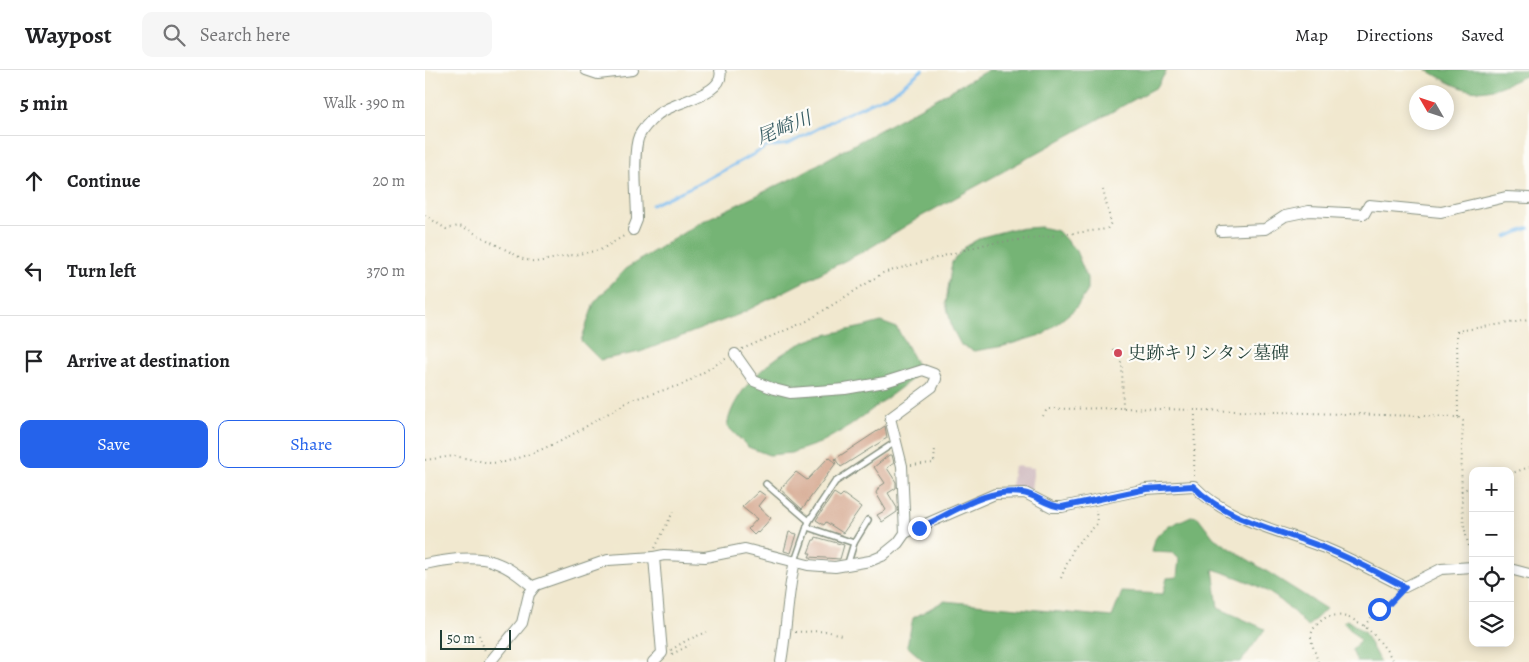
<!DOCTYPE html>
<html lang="en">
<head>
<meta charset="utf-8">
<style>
  :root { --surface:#fff; --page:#f6f6f6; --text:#202124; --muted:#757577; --line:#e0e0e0; --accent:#2563eb }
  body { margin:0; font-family:Alegreya,"Noto Serif JP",serif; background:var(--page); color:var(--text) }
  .controls { position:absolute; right:15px; bottom:15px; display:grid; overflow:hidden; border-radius:10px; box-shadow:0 2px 12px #0003 }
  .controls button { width:45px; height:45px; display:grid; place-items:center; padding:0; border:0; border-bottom:1px solid var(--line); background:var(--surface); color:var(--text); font:25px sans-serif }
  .compass { position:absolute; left:984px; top:15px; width:45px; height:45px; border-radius:50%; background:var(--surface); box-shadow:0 2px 12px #0003; rotate:309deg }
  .scale { position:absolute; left:15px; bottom:12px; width:71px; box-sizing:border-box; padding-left:5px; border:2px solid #1f3d34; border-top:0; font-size:14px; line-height:18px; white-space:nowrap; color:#1f3d34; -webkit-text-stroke:4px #fdfcf7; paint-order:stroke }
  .stop { position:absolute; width:15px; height:15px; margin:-11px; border:4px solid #2563eb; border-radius:50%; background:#fff }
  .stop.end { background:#2563eb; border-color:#fff; box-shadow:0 1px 5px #0008 }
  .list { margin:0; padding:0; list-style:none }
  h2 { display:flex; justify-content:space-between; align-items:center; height:65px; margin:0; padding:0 20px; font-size:21px }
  h2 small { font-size:16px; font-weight:400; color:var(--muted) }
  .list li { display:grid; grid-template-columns:32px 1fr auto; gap:15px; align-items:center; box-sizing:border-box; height:90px; padding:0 20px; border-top:1px solid var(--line) }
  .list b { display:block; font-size:19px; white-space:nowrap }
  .list em { font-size:16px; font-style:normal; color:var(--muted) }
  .actions { display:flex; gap:10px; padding:15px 20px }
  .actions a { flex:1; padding:11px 0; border:1px solid var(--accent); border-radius:10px; text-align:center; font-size:18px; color:var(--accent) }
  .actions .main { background:var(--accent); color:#fff }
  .icon { flex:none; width:28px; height:28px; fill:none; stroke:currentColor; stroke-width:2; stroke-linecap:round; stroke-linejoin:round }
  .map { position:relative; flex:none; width:1104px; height:592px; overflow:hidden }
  header { display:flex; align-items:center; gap:30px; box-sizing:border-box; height:70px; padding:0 25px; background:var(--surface); border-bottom:1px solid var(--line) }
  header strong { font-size:24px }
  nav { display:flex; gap:28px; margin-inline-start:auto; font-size:18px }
  .search { width:350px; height:45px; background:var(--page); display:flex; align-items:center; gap:12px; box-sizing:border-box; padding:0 18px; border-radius:10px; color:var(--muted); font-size:19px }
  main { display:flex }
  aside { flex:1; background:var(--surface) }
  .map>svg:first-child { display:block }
</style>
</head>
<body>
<header>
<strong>Waypost</strong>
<div class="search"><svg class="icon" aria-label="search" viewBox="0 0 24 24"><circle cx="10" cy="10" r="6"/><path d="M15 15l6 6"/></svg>Search here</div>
<nav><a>Map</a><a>Directions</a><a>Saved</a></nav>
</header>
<main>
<aside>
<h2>5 min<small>Walk · 390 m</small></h2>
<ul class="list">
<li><svg class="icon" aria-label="ahead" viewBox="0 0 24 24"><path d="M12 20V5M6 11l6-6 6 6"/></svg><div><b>Continue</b></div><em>20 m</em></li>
<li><svg class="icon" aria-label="left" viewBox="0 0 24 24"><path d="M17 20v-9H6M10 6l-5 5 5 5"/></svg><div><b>Turn left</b></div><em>370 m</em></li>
<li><svg class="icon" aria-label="arrive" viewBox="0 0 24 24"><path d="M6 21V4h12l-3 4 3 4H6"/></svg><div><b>Arrive at destination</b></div></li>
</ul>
<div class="actions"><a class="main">Save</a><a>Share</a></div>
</aside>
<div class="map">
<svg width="1104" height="592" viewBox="0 0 1104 592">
  <rect width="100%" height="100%" fill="#fdfcf7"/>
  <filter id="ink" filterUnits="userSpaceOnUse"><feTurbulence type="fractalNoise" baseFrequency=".02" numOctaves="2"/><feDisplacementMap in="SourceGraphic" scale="10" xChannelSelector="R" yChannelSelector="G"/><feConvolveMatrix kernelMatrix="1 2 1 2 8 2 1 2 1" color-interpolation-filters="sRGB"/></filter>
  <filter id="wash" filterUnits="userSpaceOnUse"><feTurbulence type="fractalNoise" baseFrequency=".0096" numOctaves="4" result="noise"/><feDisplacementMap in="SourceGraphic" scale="20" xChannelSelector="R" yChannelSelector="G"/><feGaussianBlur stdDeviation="1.12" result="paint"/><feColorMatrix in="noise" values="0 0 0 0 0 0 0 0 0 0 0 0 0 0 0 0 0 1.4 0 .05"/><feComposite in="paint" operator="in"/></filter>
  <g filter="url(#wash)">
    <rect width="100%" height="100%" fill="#f1e8cf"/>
    <path fill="#d2bec2" d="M589,396l20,2 -3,22 -20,-3z"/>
    <g fill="#75b475" stroke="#4a7854">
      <path d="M563,0h179l-10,17 -235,129 -54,33 -128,65 -100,38 -40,8 -19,-19 13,-38 31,-34 76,-47 94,-45z"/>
      <path d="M1002,0h102v4c-49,23 -56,23 -102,-4z"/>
      <path d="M616,157l17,4 18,20 11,27v14l-12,17 -31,25 -40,12 -30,5 -13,-6 -9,-17 -6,-25 6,-41 14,-16 16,-9 30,-8z"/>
      <path d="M456,252l16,6 20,37 -6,15 -61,46 -30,17 -29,10 -22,2 -21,-8 -21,-21c6,-38 51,-76 88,-88 21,-7 45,-9 66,-16z"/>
      <path d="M766,446l7,1 16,21 112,71 -19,18c-27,-34 -54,-45 -94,-58l5,39 47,21 -24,33h-316l-18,-16 6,-28 31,-17 168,16 10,-25 41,2 4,-16 10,-1 2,-18 -6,-6 -22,-1c4,-24 20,-26 40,-36z"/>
      <path d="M922,550l17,12 16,30h-23l-5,-12 8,-10 -17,-18z"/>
    </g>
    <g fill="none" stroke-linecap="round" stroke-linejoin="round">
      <g stroke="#7abbef" stroke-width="3">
        <path d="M227,135l52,-24 63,-34 22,-3 50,-27 54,-24 29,-23"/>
        <path d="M1081,167l23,-9"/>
      </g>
    </g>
    <g id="blocks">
      <g fill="#d4a68d">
        <path d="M460,356l2,12 -46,29 -6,-8z"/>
        <path d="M464,385h3l2,8 -7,5 9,14v6l-8,5 9,15v4l-15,10 -5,-7 9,-5 -10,-17 3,-6 6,-4 -11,-16z"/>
        <path d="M404,387l7,6 -34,46 -22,-20 16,-17 11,8z"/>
        <path d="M334,421l7,5 -8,10 13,12 -13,15 -1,-1 -3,3 -6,-6 9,-10 -15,-12z"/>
        <path d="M409,423l6,4 3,-3 18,13 -18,26 -17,-11 -2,3 -8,-5z"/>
        <path d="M364,462l8,2 -6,19 -7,-2z"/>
        <path d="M391,467l28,8 -4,14 -31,-2 2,-4h-3l5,-13h2z"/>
      </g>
    </g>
  </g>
  <g filter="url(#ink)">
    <use href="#blocks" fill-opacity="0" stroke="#889282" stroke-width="1"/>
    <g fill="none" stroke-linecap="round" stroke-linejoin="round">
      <defs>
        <g id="service">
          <path d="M341,414l43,37"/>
          <path d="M382,457l47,16"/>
          <path d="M370,491l14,-40 26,-39 62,-41"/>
          <path d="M422,496l7,-23 14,-23"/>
        </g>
        <g id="minor">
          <path d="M161,0l12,4 35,-4"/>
          <path d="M208,160l4,-10c0,-20 -5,-68 2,-84 4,-8 11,-15 18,-21 16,-14 70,-20 63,-45"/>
          <path d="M796,161l44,-2 20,-13 24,-5 55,3 5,-9 72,7 65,-15 23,1"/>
          <path d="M480,463l90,-39 30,-1 27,14h10l84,-18 48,-3c34,36 94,46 138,65 25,11 49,24 73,36l36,-18 32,-2"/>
          <path d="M0,494c19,-4 51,-9 69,-2 15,5 27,15 39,25"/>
          <path d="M1085,499l19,5"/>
          <path d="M65,592l32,-39 7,-29 7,-9 72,-25 46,-3"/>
          <path d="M228,592l9,-9 -8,-96 10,-2 41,2 40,-8 63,16 27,2 35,-6 12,-5 16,-13 7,-10 -3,-67 -12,-48 42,-31 4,-8 -2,-5 -11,-4 -38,12 -40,7 -55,4 -16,-4 -20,-8 -19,-27"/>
          <path d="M356,592c6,-34 6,-67 14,-101"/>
        </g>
      </defs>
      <use href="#service" stroke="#889282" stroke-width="8"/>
      <use href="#minor" stroke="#889282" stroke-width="12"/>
      <g stroke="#889282" stroke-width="2" stroke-dasharray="1 4" stroke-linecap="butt">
        <path d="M0,145l21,14 13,-3 6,2 58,31 13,3 64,-12 24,-14"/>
        <path d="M317,279l65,-28 76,-48 103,-29 121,-15 4,-6 -8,-33"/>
        <path d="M688,279l9,15 1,44"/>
        <path d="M618,346l4,-7 76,-1 335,9 5,4c-1,29 -6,110 10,133"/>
        <path d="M1033,347l-1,-86 72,-11"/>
        <path d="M0,390l29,-4 36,7 15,-1 28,-9 28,-12 70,-41 53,-16 43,-26"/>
        <path d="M486,395l23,-2 1,-15"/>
        <path d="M1085,404l19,-7"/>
        <path d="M769,406l1,-65"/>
        <path d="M1036,421l12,-5"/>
        <path d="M230,478l18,-36"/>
        <path d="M636,508l13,-31 23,-23 -1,-14"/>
        <path d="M939,556l12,-14 23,-18"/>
        <path d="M370,562l30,-1 17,4"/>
        <path d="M54,565l6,16"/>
        <path d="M246,580l16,-10 20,-8"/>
        <path d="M247,584l18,-9"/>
        <path d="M893,592c-2,-8 -7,-18 -7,-26 1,-6 4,-10 8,-13 11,-13 30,-7 42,1 15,10 24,25 34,38"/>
      </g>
      <use href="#service" stroke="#fff" stroke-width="5"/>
      <use href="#minor" stroke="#fff" stroke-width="10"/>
    </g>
  </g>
  <g fill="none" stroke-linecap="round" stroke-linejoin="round" filter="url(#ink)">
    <path stroke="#2563eb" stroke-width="6" d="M494,458c33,-14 66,-41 104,-35 14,2 23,13 39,14l84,-18 47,-3c36,38 95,45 141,66 24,10 48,23 71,35l-17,18 -9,4"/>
  </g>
  <circle fill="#d1495b" stroke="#fdfcf7" stroke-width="2" cx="693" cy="283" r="5"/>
  <g text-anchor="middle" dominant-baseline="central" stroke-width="4.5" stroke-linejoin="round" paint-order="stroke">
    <g font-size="18" fill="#1f3d34" stroke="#fdfcf7" text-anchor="start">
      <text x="703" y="283">史跡キリシタン墓碑</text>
    </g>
    <g font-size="19" font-style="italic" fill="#365c63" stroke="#fdfcf7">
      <text transform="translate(359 58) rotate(-22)">尾崎川</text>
    </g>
  </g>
</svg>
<div class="controls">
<button>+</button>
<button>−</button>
<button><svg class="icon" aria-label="locate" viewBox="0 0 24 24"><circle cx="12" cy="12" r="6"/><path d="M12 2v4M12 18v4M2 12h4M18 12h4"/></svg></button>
<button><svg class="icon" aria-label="layers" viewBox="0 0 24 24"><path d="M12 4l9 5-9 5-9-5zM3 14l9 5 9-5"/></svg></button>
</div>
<svg class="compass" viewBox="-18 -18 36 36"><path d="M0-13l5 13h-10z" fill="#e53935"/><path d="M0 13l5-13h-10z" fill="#757577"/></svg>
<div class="scale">50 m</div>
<div class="stop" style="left:954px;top:539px"></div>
<div class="stop end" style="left:494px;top:458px"></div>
</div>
</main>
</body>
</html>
